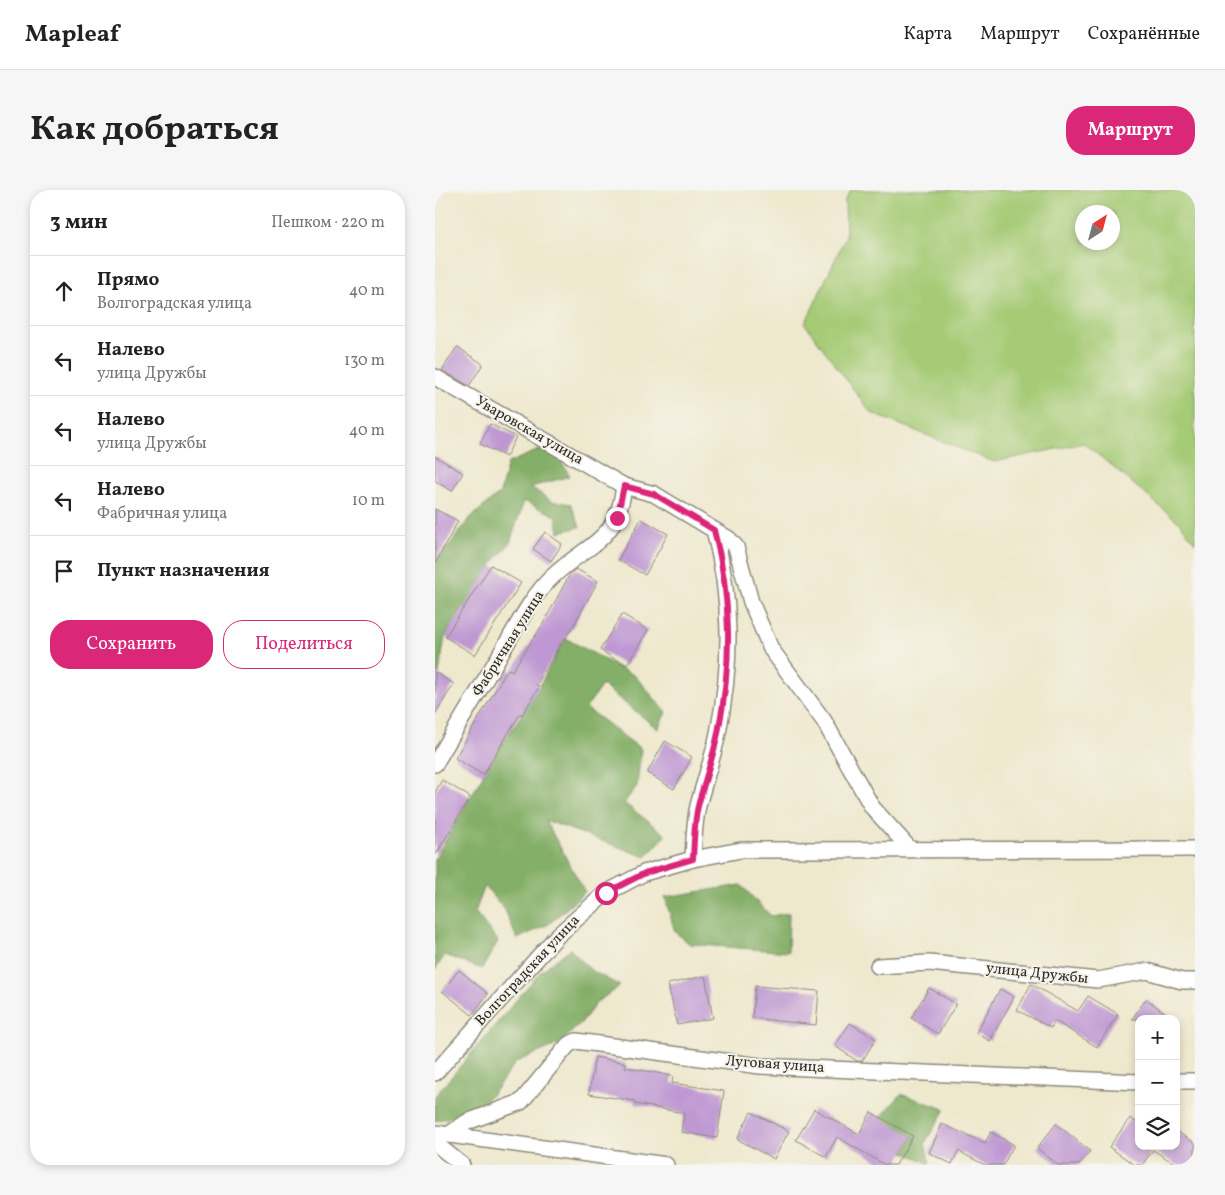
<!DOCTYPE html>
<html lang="ru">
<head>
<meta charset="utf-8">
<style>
  :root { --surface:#fff; --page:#f6f6f6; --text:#222; --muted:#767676; --line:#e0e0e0; --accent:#db2777 }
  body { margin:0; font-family:Vollkorn,serif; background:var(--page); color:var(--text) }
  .controls { position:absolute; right:15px; bottom:15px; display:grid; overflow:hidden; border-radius:10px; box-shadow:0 2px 8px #0003 }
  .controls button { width:45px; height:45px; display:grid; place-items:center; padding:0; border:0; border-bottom:1px solid var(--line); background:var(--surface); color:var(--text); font:25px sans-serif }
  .compass { position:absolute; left:640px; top:15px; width:45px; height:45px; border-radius:50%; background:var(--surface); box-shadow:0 2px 8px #0003; rotate:36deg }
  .stop { position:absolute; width:15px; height:15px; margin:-11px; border:4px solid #db2777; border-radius:50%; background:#fff }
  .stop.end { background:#db2777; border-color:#fff; box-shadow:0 1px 5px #0008 }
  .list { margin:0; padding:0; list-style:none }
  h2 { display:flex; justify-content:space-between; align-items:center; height:65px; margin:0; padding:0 20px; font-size:21px }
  h2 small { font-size:16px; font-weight:400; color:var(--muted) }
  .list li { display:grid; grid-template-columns:32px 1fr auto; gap:15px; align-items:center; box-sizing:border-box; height:70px; padding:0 20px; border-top:1px solid var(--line) }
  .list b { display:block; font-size:19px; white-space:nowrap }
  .list p { margin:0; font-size:16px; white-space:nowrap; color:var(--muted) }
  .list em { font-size:16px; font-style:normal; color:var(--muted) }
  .actions { display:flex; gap:10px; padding:15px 20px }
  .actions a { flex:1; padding:11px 0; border:1px solid var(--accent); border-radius:20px; text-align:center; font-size:18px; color:var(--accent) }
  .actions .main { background:var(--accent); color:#fff }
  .icon { flex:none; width:28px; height:28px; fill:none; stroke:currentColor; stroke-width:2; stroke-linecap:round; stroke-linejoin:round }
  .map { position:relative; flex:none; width:760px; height:975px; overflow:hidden; border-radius:20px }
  header { display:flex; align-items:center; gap:30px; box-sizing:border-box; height:70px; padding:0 25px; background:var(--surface); border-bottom:1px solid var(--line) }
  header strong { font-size:24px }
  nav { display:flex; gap:28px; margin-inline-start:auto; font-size:18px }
  .intro { display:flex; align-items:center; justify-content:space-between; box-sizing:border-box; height:120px; padding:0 30px }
  h1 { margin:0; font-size:35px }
  .button { padding:12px 22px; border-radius:20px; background:var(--accent); color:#fff; font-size:18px; font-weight:700 }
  main { display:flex; gap:30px; padding:0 30px }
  aside { flex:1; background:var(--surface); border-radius:20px; box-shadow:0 2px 8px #0003 }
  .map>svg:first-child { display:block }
</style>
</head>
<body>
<header>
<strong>Mapleaf</strong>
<nav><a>Карта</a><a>Маршрут</a><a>Сохранённые</a></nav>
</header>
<div class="intro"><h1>Как добраться</h1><a class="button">Маршрут</a></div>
<main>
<aside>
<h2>3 мин<small>Пешком · 220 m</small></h2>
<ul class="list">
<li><svg class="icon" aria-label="ahead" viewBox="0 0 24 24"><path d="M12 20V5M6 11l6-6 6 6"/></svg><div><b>Прямо</b><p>Волгоградская улица</p></div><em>40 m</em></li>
<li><svg class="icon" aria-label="left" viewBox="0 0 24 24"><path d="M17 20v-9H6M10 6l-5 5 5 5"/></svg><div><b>Налево</b><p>улица Дружбы</p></div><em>130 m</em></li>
<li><svg class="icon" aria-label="left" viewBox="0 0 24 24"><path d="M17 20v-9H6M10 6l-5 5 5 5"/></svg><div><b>Налево</b><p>улица Дружбы</p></div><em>40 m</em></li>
<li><svg class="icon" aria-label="left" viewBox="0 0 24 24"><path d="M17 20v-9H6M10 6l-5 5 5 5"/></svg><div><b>Налево</b><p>Фабричная улица</p></div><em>10 m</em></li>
<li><svg class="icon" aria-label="arrive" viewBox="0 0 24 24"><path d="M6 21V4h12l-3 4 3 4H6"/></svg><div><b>Пункт назначения</b></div></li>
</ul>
<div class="actions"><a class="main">Сохранить</a><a>Поделиться</a></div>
</aside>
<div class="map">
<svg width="760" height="975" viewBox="0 0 760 975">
  <rect width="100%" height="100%" fill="#f7f3e8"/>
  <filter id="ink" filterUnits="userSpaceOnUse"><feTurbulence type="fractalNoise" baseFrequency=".02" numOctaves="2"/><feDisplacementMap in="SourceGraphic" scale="10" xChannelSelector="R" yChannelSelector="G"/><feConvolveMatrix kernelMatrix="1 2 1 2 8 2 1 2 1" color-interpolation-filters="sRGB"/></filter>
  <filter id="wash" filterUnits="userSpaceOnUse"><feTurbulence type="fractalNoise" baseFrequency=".0096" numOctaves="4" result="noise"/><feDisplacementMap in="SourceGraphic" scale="20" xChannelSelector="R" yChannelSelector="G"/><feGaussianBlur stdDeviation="1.12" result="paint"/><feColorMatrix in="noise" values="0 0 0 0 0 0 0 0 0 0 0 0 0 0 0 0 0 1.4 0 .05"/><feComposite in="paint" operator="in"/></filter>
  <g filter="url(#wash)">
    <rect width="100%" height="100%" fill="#eee8cd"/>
    <path fill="#a5cb76" stroke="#687b50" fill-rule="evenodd" d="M416,0h344v353l-15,-20 -96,-80 -90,19 -123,-49 -66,-89 41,-88 -1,-36zM648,22h30v30h-30z"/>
    <g fill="#84af67" stroke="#586d49">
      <path d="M106,259l17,7 12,20 -39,11 20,14 20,3 9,23 -21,5 -3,-16 -32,-15 -14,42 -19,22 -18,30 -1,13 -7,-4 -20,33 -6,37 -4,-2v-108l35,-46 30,-25 8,-30z"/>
      <path d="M130,448l70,38 31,36 -8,17 -56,-44 -16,23 55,41 -4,37 -13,17 42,32 -20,22 -101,-37 40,72 -36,32 -32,15 -12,-29 -20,-24 -10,26 23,29 -16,28 -37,-14 -10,15v-111l58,-101 42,-64z"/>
      <path d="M306,695l30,31 18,-3 -1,39 -98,-8 -15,-12 -10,-35z"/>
      <path d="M135,759l21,21 29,16 -23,16 -15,20 -23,22 -43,18 -23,31 -18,18 -40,10v-25l106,-125z"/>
      <path d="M466,904l44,15 -20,34 5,21 -26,-12 9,-16 -37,-13z"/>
    </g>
    <g id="blocks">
      <g fill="#be97d3">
        <path d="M22,157l26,17 -14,22 -27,-16z"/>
        <path d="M55,234l26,13 -10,20 -26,-13z"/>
        <path d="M0,266l28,17 -11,18 -17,-10z"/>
        <path d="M0,319l23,12 -23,43z"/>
        <path d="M206,329l27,15 -23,41 -27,-15z"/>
        <path d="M110,342l17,12 -11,17 -18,-12z"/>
        <path d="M56,375l30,18 -46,72 -30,-18z"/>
        <path d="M141,379l22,12 -23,42 -39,62 3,2 -17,28 -2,-1 -37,61 -28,-17 53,-89 4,2 31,-47 27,-50z"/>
        <path d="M187,424l26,16 -22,36 -26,-16z"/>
        <path d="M0,482l19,12 -19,30z"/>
        <path d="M230,551l27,16 -18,32 -27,-16z"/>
        <path d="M7,590l28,17 -35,59v-64z"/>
        <path d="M24,780l29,24 -16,21 -30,-24z"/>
        <path d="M270,786l8,42 -36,7 -9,-41z"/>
        <path d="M596,794l47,27 10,-15 30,18 -21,33 -42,-26 -4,7 -34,-18z"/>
        <path d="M320,796l64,5 -3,34 -64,-7z"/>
        <path d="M494,798l27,16 -18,30 -27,-16z"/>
        <path d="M565,799l14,8 -24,44 -14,-8z"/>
        <path d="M711,809l28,20h-42z"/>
        <path d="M415,833l26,16 -14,22h-5l-22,-15z"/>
        <path d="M160,867l31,6 -1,4 48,9 -1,7 52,8 -7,47 -36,-6 3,-19 -49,-9v-3l-46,-7z"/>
        <path d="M379,919l45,25 12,-22 42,24 -17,29h-11l-48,-28 -11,20 -30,-17z"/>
        <path d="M316,922l38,19 -15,28 -37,-20z"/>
        <path d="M695,928l9,6v22h37v-15l19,12v15l-5,7h-13l-24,-15 -11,15h-7l-26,-18z"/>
        <path d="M507,934l43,19 6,-11 23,13 -11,20h-18l-27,-14 -6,13 -23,-11z"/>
        <path d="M621,934l34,27 -11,14h-21l-21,-17z"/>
      </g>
    </g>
  </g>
  <g filter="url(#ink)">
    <use href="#blocks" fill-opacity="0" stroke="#8c8a7c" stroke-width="1"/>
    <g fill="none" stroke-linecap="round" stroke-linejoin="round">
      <defs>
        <g id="street">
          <path d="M0,187l189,109 30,8 60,36c18,69 18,133 4,203 -5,25 -14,49 -20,73 -4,17 -4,36 -5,53"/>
          <path d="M279,340l15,9 7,8 15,55 20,47 53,72 48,86 38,42"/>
          <path d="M0,574c23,-39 47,-78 70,-118 14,-23 27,-50 47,-69 36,-35 65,-33 72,-91"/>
          <path d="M443,776l51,-3 169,17 49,-9 35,10h13"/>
          <path d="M0,883l122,-137 49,-43 38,-20 49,-14 48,-9 454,-1"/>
          <path d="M741,891h19"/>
          <path d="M0,943l231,32"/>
          <path d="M13,945l19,-13 54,-20 47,-57 8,-4 184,25 379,16"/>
          <path d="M0,953l27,22"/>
        </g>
      </defs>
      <use href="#street" stroke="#8c8a7c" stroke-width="18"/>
      <use href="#street" stroke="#fff" stroke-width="15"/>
    </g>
  </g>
  <g fill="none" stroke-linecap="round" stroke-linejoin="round" filter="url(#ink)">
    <path stroke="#db2777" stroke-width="6" d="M171,703l39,-20 48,-14c1,-17 1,-36 5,-53 6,-24 15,-48 20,-73 14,-70 14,-134 -4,-203l-60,-36 -30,-8 -7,32"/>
  </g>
  <g text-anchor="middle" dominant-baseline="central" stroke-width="4" stroke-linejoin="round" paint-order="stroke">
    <g font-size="15" fill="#2b2b2b" stroke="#f7f3e8">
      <text transform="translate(94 241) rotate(30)">Уваровская улица</text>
      <text transform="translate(74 454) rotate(-58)">Фабричная улица</text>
      <text transform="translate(93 781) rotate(-47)">Волгоградская улица</text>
      <text transform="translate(602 784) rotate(6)">улица Дружбы</text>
      <text transform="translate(340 875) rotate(4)">Луговая улица</text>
    </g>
  </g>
</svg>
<div class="controls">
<button>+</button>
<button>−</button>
<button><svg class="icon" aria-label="layers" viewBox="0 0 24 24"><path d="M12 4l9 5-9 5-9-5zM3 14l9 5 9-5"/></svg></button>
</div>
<svg class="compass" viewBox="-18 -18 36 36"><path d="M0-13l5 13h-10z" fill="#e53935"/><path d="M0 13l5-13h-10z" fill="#767676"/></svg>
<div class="stop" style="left:171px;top:703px"></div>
<div class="stop end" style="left:182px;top:328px"></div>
</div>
</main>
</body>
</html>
